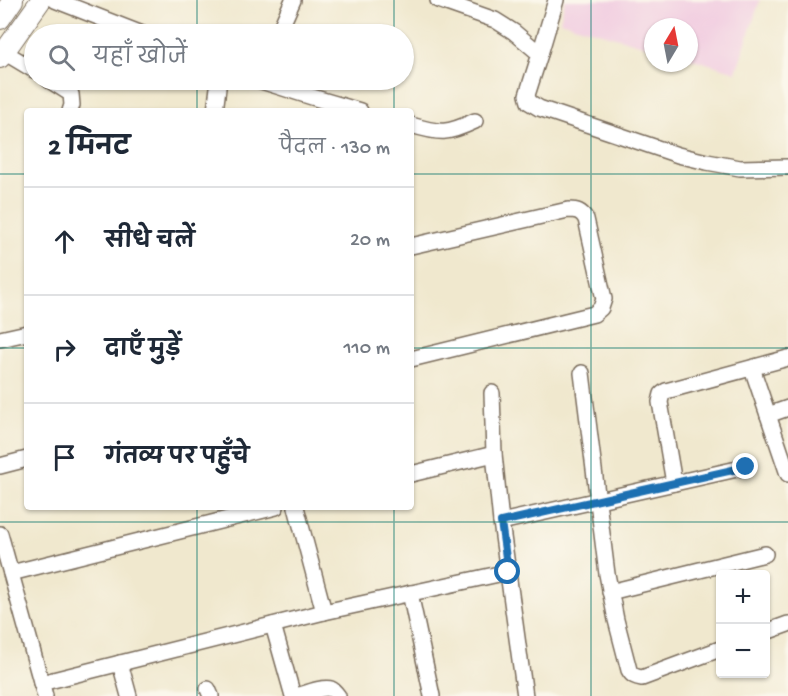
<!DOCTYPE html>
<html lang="hi">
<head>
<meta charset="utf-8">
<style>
  :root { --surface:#fff; --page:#f2f2f3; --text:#1f2937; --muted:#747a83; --line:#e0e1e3 }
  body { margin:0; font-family:"Gochi Hand","Playpen Sans Deva",sans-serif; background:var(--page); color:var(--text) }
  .controls { position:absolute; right:18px; bottom:18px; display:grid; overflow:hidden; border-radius:6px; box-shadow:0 2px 4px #0004 }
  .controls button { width:54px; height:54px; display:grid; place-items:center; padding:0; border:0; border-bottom:2px solid var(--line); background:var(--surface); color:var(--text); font:30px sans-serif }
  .compass { position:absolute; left:644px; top:18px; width:54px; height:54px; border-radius:50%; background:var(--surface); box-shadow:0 2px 4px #0004; rotate:10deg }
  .stop { position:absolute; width:18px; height:18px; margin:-14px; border:4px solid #1f6fb2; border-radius:50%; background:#fff }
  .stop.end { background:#1f6fb2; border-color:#fff; box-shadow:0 2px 6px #0008 }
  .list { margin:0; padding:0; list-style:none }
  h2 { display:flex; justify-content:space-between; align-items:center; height:78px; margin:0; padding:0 24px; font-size:26px }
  h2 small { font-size:20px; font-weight:400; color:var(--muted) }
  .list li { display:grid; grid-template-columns:39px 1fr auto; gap:18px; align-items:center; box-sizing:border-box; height:108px; padding:0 24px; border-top:2px solid var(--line) }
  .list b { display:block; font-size:22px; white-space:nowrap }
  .list em { font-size:20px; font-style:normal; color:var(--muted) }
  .icon { flex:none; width:33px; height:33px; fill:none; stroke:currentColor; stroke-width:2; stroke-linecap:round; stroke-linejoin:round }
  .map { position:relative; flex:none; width:788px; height:696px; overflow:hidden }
  .search { position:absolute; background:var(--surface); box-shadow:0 2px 4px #0004; left:24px; top:24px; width:390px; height:66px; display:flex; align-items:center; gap:15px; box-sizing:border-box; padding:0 21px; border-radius:33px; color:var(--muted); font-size:22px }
  .panel { position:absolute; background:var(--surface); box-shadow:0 2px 4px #0004; left:24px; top:108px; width:390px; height:402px; border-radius:6px }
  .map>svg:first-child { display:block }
</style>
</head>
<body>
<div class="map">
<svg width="788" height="696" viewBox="0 0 788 696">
  <rect width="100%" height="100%" fill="#fbf7ec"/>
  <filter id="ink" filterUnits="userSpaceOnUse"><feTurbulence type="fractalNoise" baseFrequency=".0167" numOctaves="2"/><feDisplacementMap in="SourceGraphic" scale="12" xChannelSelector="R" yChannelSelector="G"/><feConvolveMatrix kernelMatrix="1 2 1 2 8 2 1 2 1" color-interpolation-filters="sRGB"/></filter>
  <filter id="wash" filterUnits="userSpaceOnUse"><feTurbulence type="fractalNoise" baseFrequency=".008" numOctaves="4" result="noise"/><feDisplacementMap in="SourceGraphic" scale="24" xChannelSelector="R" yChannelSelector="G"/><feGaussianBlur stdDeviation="1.35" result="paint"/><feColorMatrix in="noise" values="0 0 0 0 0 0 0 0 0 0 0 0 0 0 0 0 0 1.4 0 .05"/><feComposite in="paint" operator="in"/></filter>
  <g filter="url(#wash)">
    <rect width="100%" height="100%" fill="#f0e8ce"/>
    <path fill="#f2cfe1" d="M565,0h195l-24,72 -47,-14v-31h-36v21l-93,-27z"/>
  </g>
  <g filter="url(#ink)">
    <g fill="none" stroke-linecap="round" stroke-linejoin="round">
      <defs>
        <g id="minor">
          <path d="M55,0l87,34"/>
          <path d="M438,0l57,20 19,12 26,22 -13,41 2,7 10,6 139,47 29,7 33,6 48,-1"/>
          <path d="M278,34l15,-34"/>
          <path d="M4,52l30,18"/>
          <path d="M540,54l16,-54"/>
          <path d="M49,80l22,14 1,11 -2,6"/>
          <path d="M258,80l54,17 48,14"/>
          <path d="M215,111l4,-31"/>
          <path d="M411,125c30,9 36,9 64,-4"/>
          <path d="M411,246l157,-36c9,0 13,1 18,9l18,80 -3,9 -7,6 -183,45"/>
          <path d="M0,339l27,-6"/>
          <path d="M752,368l36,106"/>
          <path d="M582,373l25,201 9,46 13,50c3,6 7,7 13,8l78,-29"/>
          <path d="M492,393l2,61 7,68 24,174"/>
          <path d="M768,415l20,-7"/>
          <path d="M0,466l27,-7"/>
          <path d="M411,474l83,-20"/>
          <path d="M674,483l-14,-81 2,-8 4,-3 122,-33"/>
          <path d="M296,507l28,105"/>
          <path d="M501,522l245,-55"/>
          <path d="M0,534l45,162"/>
          <path d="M11,573l265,-66"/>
          <path d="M610,592l155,-38"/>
          <path d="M410,593l22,103"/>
          <path d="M273,625l20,71"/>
          <path d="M766,632l22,-8"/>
          <path d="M120,663l9,33"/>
          <path d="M41,683l283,-71 184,-40"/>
          <path d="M208,689l3,7"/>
          <path d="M297,696c7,-2 27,-10 34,-7 3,1 5,4 7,7"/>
        </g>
        <g id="major">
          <path d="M0,19l13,-19"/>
          <path d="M0,58l41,-58"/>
        </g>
      </defs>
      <use href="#minor" stroke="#7a6c5c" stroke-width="18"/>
      <use href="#major" stroke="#7a6c5c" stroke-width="22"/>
      <use href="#minor" stroke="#fff" stroke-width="15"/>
      <use href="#major" stroke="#fff" stroke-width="20"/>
    </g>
  </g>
  <g fill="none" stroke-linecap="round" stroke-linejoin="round" filter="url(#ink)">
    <path stroke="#1f6fb2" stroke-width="8" d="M508,572l-7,-50 245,-55"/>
  </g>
  <path fill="none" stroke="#0f766e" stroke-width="1.5" stroke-opacity="0.55" d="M197,0v34M394,0v34M591,0v696M197,80v31M394,80v31M0,174h27M411,174h377M0,348h27M411,348h377M197,507v189M394,507v189M0,522h788"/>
</svg>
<div class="controls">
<button>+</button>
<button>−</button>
</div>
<svg class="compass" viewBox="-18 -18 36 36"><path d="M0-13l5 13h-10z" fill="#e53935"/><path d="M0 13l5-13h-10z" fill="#747a83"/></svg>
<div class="stop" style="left:508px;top:572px"></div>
<div class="stop end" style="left:746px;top:467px"></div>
<div class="search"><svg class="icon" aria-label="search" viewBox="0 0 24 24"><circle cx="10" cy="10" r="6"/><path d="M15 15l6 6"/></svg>यहाँ खोजें</div>
<section class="panel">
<h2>2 मिनट<small>पैदल · 130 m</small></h2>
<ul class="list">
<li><svg class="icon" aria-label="ahead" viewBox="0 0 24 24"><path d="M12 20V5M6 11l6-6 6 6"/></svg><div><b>सीधे चलें</b></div><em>20 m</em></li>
<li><svg class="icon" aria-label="right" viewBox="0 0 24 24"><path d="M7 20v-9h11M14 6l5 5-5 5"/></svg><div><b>दाएँ मुड़ें</b></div><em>110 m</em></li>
<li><svg class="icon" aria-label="arrive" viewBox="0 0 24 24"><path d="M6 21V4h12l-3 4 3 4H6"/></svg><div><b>गंतव्य पर पहुँचे</b></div></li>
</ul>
</section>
</div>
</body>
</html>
